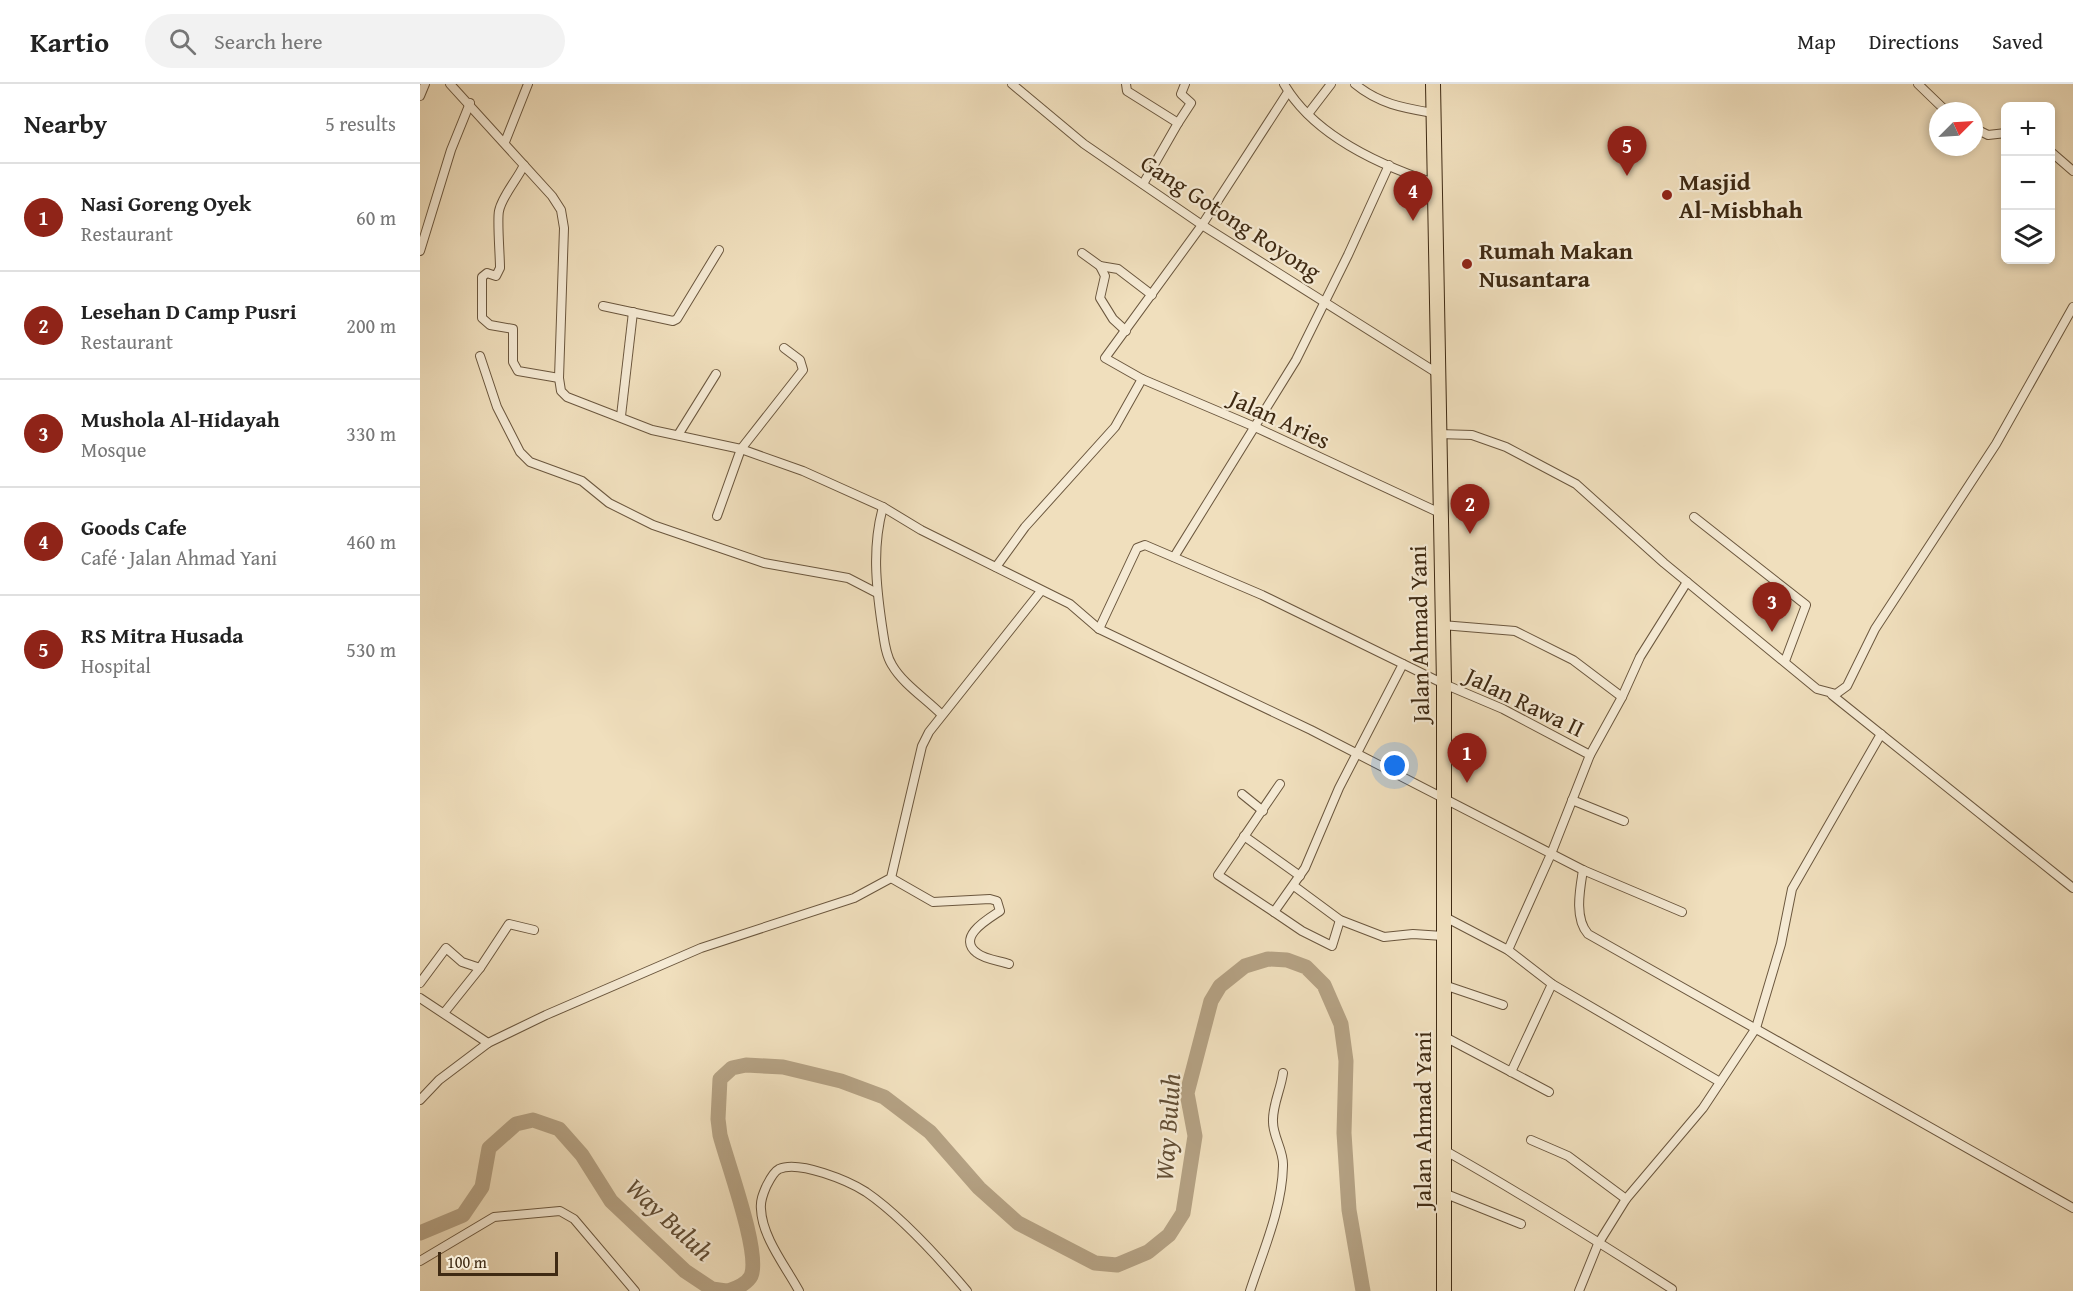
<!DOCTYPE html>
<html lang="en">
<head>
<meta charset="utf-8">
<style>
  :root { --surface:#fff; --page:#f2f2f2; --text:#222; --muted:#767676; --line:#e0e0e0; --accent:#8f2418 }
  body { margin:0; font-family:"Gentium Book Plus",serif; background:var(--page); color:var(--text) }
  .controls { position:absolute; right:18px; top:18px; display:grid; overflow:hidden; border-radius:9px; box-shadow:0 3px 9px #0003 }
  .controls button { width:54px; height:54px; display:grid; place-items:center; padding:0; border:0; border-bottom:2px solid var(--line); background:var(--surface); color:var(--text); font:30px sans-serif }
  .compass { position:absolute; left:1509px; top:18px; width:54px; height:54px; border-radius:50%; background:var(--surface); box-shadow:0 3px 9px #0003; rotate:66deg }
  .scale { position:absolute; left:18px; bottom:15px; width:120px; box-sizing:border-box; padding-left:6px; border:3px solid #3f2a13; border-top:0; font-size:16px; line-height:21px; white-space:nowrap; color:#3f2a13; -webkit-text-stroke:4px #f5ead4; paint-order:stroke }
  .you { position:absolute; left:975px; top:682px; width:21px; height:21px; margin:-15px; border:4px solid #fff; border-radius:50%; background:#1a73e8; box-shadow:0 0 0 9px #1a73e833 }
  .badge { display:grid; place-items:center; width:39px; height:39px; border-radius:50%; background:var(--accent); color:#fff; font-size:20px; font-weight:700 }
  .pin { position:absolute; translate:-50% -50px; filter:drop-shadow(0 2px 3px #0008) }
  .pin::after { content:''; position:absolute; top:32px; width:21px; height:18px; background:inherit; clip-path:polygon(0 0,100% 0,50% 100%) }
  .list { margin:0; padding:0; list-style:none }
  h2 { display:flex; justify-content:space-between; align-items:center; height:78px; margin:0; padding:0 24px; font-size:26px }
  h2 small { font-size:20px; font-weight:400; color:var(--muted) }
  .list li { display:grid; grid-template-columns:39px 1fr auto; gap:18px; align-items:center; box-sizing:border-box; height:108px; padding:0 24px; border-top:2px solid var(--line) }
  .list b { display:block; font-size:22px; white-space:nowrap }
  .list p { margin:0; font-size:20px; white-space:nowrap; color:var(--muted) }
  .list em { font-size:20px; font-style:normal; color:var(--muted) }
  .icon { flex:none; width:33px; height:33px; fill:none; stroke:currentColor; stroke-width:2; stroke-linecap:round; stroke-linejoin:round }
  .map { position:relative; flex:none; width:1653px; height:1207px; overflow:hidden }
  header { display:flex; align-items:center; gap:36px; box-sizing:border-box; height:84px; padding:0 30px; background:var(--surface); border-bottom:2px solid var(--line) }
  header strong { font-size:28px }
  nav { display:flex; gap:33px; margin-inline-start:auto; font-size:21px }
  .search { width:420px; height:54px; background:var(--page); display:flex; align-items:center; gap:15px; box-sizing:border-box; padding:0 21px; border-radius:33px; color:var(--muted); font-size:22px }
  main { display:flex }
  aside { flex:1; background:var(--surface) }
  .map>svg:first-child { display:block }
</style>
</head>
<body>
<header>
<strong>Kartio</strong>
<div class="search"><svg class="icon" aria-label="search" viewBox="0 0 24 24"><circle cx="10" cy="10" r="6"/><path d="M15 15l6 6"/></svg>Search here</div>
<nav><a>Map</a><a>Directions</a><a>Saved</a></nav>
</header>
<main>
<aside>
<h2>Nearby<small>5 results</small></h2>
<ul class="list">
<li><span class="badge">1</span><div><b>Nasi Goreng Oyek</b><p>Restaurant</p></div><em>60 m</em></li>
<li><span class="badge">2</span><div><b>Lesehan D Camp Pusri</b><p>Restaurant</p></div><em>200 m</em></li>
<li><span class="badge">3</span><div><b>Mushola Al-Hidayah</b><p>Mosque</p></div><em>330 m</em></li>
<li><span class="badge">4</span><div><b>Goods Cafe</b><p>Café · Jalan Ahmad Yani</p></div><em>460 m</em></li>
<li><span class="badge">5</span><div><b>RS Mitra Husada</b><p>Hospital</p></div><em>530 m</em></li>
</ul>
</aside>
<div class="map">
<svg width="1653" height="1207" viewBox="0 0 1653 1207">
  <rect width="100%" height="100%" fill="#f0dfbd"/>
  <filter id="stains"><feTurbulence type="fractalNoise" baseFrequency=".00333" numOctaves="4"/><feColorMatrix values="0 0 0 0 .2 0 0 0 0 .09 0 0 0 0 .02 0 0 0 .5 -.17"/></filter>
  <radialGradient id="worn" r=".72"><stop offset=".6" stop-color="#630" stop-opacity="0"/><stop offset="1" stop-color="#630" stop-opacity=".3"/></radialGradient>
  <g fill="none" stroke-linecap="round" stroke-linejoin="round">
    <g stroke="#b4a183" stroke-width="15">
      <path d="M0,1149l43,-18 19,-28 7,-39 27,-24 17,-4 26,9 23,26 29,46 74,70 27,18 14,2"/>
      <path d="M308,1207c9,-3 19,-7 23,-15 10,-22 -24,-114 -31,-141l-2,-16 2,-40 12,-11 14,-3 37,2 58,14 43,16 46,35 49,56 39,35 77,40 22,2 31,-13 21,-17 14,-22 12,-77 -8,-43 24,-92 9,-15 25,-20 23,-7 19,1 19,7 18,18 17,39 5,37 -2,72 5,77 14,81"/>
    </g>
    <defs>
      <g id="minor">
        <path d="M30,0l102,112 9,14 3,18 -5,150 2,13 6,6 85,33 89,19 62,22 80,36 38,23 149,74 29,25 212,101 272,140 99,42"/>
        <path d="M592,0l72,60 118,81 235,148"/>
        <path d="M706,0l1,7 51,32 -35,61"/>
        <path d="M864,0c30,52 95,81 150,99"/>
        <path d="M935,0c24,20 49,24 78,29"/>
        <path d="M1498,0l28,27"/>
        <path d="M868,8l-86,133 -97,133 37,21 113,48 185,86"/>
        <path d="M0,12l5,-12"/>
        <path d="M888,30l23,-30"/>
        <path d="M758,39l13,-20 -10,-9 4,-10"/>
        <path d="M1554,44l14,7 18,-2"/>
        <path d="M85,58l23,-58"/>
        <path d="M1630,67l23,20"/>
        <path d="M104,81c-7,15 -22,31 -25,46 -2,9 1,44 1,57l-4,8 -9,-3 -5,4v41l8,7 23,4v33l5,9 41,7"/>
        <path d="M0,167l31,-101 19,-47"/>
        <path d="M662,169l18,13 18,3 34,26"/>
        <path d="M680,182l5,10 -5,22 13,21 13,12"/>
        <path d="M183,222l70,15 4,-2 42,-69"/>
        <path d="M60,272l17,51 23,45 10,10 52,19 27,22 44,22 111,38 84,15 29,15"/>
        <path d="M201,332l12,-104"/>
        <path d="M1018,350l34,1 34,12 70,37 88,79 153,126 19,5 11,-8 28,-57 121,-185 77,-137"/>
        <path d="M258,351l38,-61"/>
        <path d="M463,423c-11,40 -7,78 -1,119 2,12 3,28 10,39 11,19 33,33 49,49"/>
        <path d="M297,432l24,-67 62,-79 -3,-10 -16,-12"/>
        <path d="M1274,433l112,88 -21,56"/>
        <path d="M754,473l122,-197 52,-105 41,-90"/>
        <path d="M576,483l29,-40 90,-100 27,-48"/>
        <path d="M1022,541l73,6 58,29 49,37"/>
        <path d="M679,545l38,-81 8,-3 117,50 182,89 59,25 87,46"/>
        <path d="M1412,611l241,193"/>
        <path d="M860,700l-62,91 56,37 31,-44 34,-80 64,-124"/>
        <path d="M822,710l21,17"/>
        <path d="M1152,716l52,21"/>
        <path d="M824,752l56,40"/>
        <path d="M1163,786c-3,19 -9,48 5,64l485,274"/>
        <path d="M471,794l42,24 57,-3 7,2 3,10c-12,8 -44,26 -23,42 7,6 23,8 32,11"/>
        <path d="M874,802l46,34 44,17 29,-3 30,2"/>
        <path d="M854,828l28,19 30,15 8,-26"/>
        <path d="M1023,832l65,34 44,34 168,98"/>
        <path d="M1088,866l43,-96 39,-99 32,-58 18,-40 47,-75"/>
        <path d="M0,899l26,-35 16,14 18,6"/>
        <path d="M1024,901l59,20"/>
        <path d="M0,914l68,45"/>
        <path d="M24,929l36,-45 29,-44 25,6"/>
        <path d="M1025,953l104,55"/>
        <path d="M1091,988l41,-88"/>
        <path d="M0,1016l19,-20 49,-37 58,-28 155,-67 153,-50 37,-20 31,-132 7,-14 112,-141"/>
        <path d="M1111,1056l37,16 58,43"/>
        <path d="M1024,1066c78,44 153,91 228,139"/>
        <path d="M1026,1110l75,30"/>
        <path d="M0,1177l74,-44 66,-6 14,8 61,72"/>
        <path d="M379,1207c-13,-24 -37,-54 -38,-82 -1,-8 2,-15 5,-22 3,-6 7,-15 13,-18 20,-9 70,12 87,23 35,24 73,66 101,99"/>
        <path d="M830,1207c13,-40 32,-82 33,-125 1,-15 -10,-29 -10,-44 -1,-16 8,-33 10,-49"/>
        <path d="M1159,1207l19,-47 28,-45 77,-91 53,-80 25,-84 11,-55 89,-155"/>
      </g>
      <path id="trunk" d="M1013,0l11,600v607"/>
    </defs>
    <use href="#minor" stroke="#6b573e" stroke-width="10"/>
    <use href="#trunk" stroke="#3f2a13" stroke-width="16"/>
    <use href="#minor" stroke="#f5ead4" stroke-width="8"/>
    <use href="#trunk" stroke="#f0dfbd" stroke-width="14"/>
  </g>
  <g fill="#8f2418" stroke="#f5ead4" stroke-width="2">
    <circle cx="1247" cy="111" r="6"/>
    <circle cx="1047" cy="180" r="6"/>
  </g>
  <g text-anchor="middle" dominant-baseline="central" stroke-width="4.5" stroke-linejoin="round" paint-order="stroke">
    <g font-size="24" font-weight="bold" fill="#3f2a13" stroke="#f5ead4" text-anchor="start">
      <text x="1259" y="97">Masjid<tspan x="1259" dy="28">Al-Misbhah</tspan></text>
      <text x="1059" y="166">Rumah Makan<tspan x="1059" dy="28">Nusantara</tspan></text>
    </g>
    <g font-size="24" fill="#3f2a13" stroke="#f5ead4">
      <text transform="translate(811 133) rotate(33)">Gang Gotong Royong</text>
      <text transform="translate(860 335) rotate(25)">Jalan Aries</text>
      <text transform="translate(999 550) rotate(-91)">Jalan Ahmad Yani</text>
      <text transform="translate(1105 618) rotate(26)">Jalan Rawa II</text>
      <text transform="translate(1002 1036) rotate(-90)">Jalan Ahmad Yani</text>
    </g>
    <g font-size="26" font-style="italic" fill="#624e35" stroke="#f5ead4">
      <text transform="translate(747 1043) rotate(-86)">Way Buluh</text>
      <text transform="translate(250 1135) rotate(43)">Way Buluh</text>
    </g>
  </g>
  <rect width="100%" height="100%" filter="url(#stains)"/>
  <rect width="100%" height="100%" fill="url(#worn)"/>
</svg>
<div class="controls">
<button>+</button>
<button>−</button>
<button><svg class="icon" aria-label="layers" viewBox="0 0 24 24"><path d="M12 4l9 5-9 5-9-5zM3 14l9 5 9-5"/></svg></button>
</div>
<svg class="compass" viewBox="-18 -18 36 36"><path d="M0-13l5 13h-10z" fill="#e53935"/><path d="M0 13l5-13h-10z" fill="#767676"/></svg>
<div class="scale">100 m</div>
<div class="you"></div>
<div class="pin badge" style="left:1047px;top:699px">1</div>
<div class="pin badge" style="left:1050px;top:450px">2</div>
<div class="pin badge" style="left:1352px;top:548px">3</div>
<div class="pin badge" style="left:993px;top:137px">4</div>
<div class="pin badge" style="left:1207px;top:92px">5</div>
</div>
</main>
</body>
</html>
